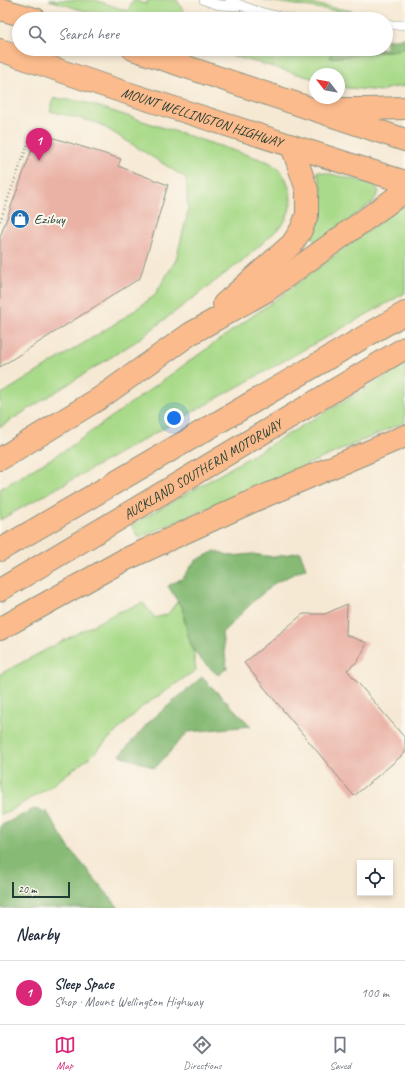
<!DOCTYPE html>
<html lang="en">
<head>
<meta charset="utf-8">
<style>
  :root { --surface:#fff; --page:#f6f6f7; --text:#1f2937; --muted:#747a83; --line:#e0e1e3; --accent:#db2777 }
  body { margin:0; font-family:Caveat,sans-serif; background:var(--page); color:var(--text) }
  .controls { position:absolute; right:12px; bottom:12px; display:grid; overflow:hidden; border-radius:0px; box-shadow:0 2px 6px #0003 }
  .controls button { width:36px; height:36px; display:grid; place-items:center; padding:0; border:0; border-bottom:1px solid var(--line); background:var(--surface); color:var(--text); font:20px sans-serif }
  .compass { position:absolute; left:309px; top:68px; width:36px; height:36px; border-radius:50%; background:var(--surface); box-shadow:0 2px 6px #0003; rotate:301deg }
  .scale { position:absolute; left:12px; bottom:10px; width:58px; box-sizing:border-box; padding-left:4px; border:2px solid #1f3d34; border-top:0; font-size:11px; line-height:14px; white-space:nowrap; color:#1f3d34; -webkit-text-stroke:3px #fbf7ec; paint-order:stroke }
  .you { position:absolute; left:174px; top:418px; width:14px; height:14px; margin:-10px; border:3px solid #fff; border-radius:50%; background:#1a73e8; box-shadow:0 0 0 6px #1a73e833 }
  .badge { display:grid; place-items:center; width:26px; height:26px; border-radius:50%; background:var(--accent); color:#fff; font-size:13px; font-weight:700 }
  .pin { position:absolute; translate:-50% -33px; filter:drop-shadow(0 1px 2px #0008) }
  .pin::after { content:''; position:absolute; top:21px; width:14px; height:12px; background:inherit; clip-path:polygon(0 0,100% 0,50% 100%) }
  .list { margin:0; padding:0; list-style:none }
  h2 { display:flex; justify-content:space-between; align-items:center; height:52px; margin:0; padding:0 16px; font-size:17px }
  h2 small { font-size:13px; font-weight:400; color:var(--muted) }
  .list li { display:grid; grid-template-columns:26px 1fr auto; gap:12px; align-items:center; box-sizing:border-box; height:64px; padding:0 16px; border-top:1px solid var(--line) }
  .list b { display:block; font-size:15px; white-space:nowrap }
  .list p { margin:0; font-size:13px; white-space:nowrap; color:var(--muted) }
  .list em { font-size:13px; font-style:normal; color:var(--muted) }
  .icon { flex:none; width:22px; height:22px; fill:none; stroke:currentColor; stroke-width:2; stroke-linecap:round; stroke-linejoin:round }
  .map { position:relative; flex:none; width:405px; height:908px; overflow:hidden }
  .search { position:absolute; background:var(--surface); box-shadow:0 2px 6px #0003; left:12px; right:12px; top:12px; height:44px; display:flex; align-items:center; gap:10px; box-sizing:border-box; padding:0 14px; border-radius:22px; color:var(--muted); font-size:15px }
  .sheet { height:116px; background:var(--surface) }
  nav { display:flex; justify-content:space-around; align-items:center; box-sizing:border-box; height:56px; border-top:1px solid var(--line); background:var(--surface); font-size:11px; color:var(--muted) }
  nav a { display:grid; justify-items:center; gap:2px }
  nav .on { color:var(--accent) }
  .map>svg:first-child { display:block }
</style>
</head>
<body>
<div class="map">
<svg width="405" height="908" viewBox="0 0 405 908">
  <rect width="100%" height="100%" fill="#fbf7ec"/>
  <filter id="ink" filterUnits="userSpaceOnUse"><feTurbulence type="fractalNoise" baseFrequency=".025" numOctaves="2"/><feDisplacementMap in="SourceGraphic" scale="8" xChannelSelector="R" yChannelSelector="G"/><feConvolveMatrix kernelMatrix="1 2 1 2 8 2 1 2 1" color-interpolation-filters="sRGB"/></filter>
  <filter id="wash" filterUnits="userSpaceOnUse"><feTurbulence type="fractalNoise" baseFrequency=".012" numOctaves="4" result="noise"/><feDisplacementMap in="SourceGraphic" scale="16" xChannelSelector="R" yChannelSelector="G"/><feGaussianBlur stdDeviation="0.9" result="paint"/><feColorMatrix in="noise" values="0 0 0 0 0 0 0 0 0 0 0 0 0 0 0 0 0 1.4 0 .05"/><feComposite in="paint" operator="in"/></filter>
  <g filter="url(#wash)">
    <rect width="100%" height="100%" fill="#f6e9d4"/>
    <g fill="#a9da89" stroke="#648c5e">
      <path d="M49,0h46l33,11 5,-11 13,4 2,-4h29l7,12 13,7h-86z"/>
      <path d="M264,0h27l61,11 -10,1z"/>
      <path d="M210,49h121v9l74,-9v37l-16,2 -7,3 -34,-3 -9,-2v-12h-24v5z"/>
      <path d="M54,98l30,4 185,60 10,7 7,10 4,12 1,11 -2,9 -4,10 -8,9 -30,27 -112,85 -135,85v-32l121,-75 33,-24 22,-36 12,-48 -2,-34 -88,-55 -48,-12z"/>
      <path d="M317,171l57,13 5,8 -6,10 -57,42 -4,-8 8,-16 3,-28z"/>
      <path d="M405,205v88l-405,227v-31l67,-40 212,-152 118,-88z"/>
      <path d="M405,365v57l-266,116 -8,-13 71,-40z"/>
      <path d="M177,602l5,4 3,18 8,26 3,20 -54,37 -52,50 -42,31 -35,21 -13,6v-141l116,-61 27,-10 12,15 13,-4z"/>
    </g>
    <g fill="#86ba75" stroke="#527c54">
      <path d="M405,38v11l-75,9 1,-9h55v-9z"/>
      <path d="M215,551l17,5 20,-2 22,3 26,-5 6,16 -31,15 -19,16 -34,34 5,35 -9,7c-8,-7 -17,-14 -24,-24 -6,-9 -10,-33 -12,-45 -6,-5 -9,-13 -14,-20l15,-8 12,-17z"/>
      <path d="M202,677l49,49 -63,6 -33,36 -35,-13 29,-33z"/>
      <path d="M34,809l13,3 22,36 50,60h-119v-82z"/>
    </g>
    <g id="blocks">
      <g fill="#eab1a5">
        <path d="M38,133l83,26 -3,7 50,19 -28,93 -140,89v-130z"/>
        <path d="M347,604l-1,31 21,8 -9,18 -11,9 58,68v15l-51,43 -110,-133 59,-49h22z"/>
      </g>
    </g>
  </g>
  <g filter="url(#ink)">
    <use href="#blocks" fill-opacity="0" stroke="#8a9384" stroke-width="1"/>
    <g fill="none" stroke-linecap="round" stroke-linejoin="round">
      <defs>
        <g id="service">
          <path d="M204,0l15,5 20,1"/>
          <path d="M230,0c20,11 40,15 62,19"/>
          <path d="M386,25h19"/>
        </g>
        <g id="primary">
          <path d="M0,9l35,10"/>
          <path d="M133,49l272,91"/>
          <path id="s1" d="M0,50l102,35 303,97"/>
        </g>
        <g id="motorway">
          <path d="M313,109h54l38,-1"/>
          <path d="M224,304l68,-60 9,-14 6,-15v-25l-15,-44"/>
          <path d="M0,459l100,-61 90,-64 76,-43 139,-100"/>
          <path d="M0,550l405,-237"/>
          <path id="s2" d="M0,590l405,-242"/>
          <path d="M0,629l122,-68 131,-60 152,-65"/>
        </g>
      </defs>
      <use href="#service" stroke="#8a9384" stroke-width="10"/>
      <use href="#primary" stroke="#8a9384" stroke-width="24"/>
      <use href="#motorway" stroke="#8a9384" stroke-width="24"/>
      <path stroke="#8a9384" stroke-width="2.5" stroke-dasharray="1 3" stroke-linecap="butt" d="M0,221l32,-88"/>
      <use href="#service" stroke="#fff" stroke-width="9"/>
      <use href="#primary" stroke="#fbbb8c" stroke-width="22"/>
      <use href="#motorway" stroke="#fbbb8c" stroke-width="22"/>
    </g>
  </g>
  <defs>
    <symbol id="shop-disc" viewBox="-11 -11 22 22"><circle r="9.5" fill="#1f6fb2" stroke="#fbf7ec"/><path d="M-5-2.5h2.3a2.7 3.5 0 0 1 5.4 0H5L5.5 6h-11ZM-1.5-2.5h3a1.5 2.3 0 0 0-3 0Z" fill="#fff"/></symbol>
  </defs>
  <g fill-rule="evenodd">
    <use href="#shop-disc" x="9" y="208" width="22" height="22"/>
  </g>
  <g text-anchor="middle" dominant-baseline="central" stroke-width="4" stroke-linejoin="round" paint-order="stroke">
    <g font-size="14" fill="#1f3d34" stroke="#fbf7ec">
      <text stroke="none"><textPath href="#s1" startOffset="213">MOUNT WELLINGTON HIGHWAY</textPath></text>
      <text stroke="none"><textPath href="#s2" startOffset="236">AUCKLAND SOUTHERN MOTORWAY</textPath></text>
    </g>
    <g font-size="14" fill="#1f3d34" stroke="#fbf7ec" text-anchor="start">
      <text x="34" y="219">Ezibuy</text>
    </g>
  </g>
</svg>
<div class="controls">
<button><svg class="icon" aria-label="locate" viewBox="0 0 24 24"><circle cx="12" cy="12" r="6"/><path d="M12 2v4M12 18v4M2 12h4M18 12h4"/></svg></button>
</div>
<svg class="compass" viewBox="-18 -18 36 36"><path d="M0-13l5 13h-10z" fill="#e53935"/><path d="M0 13l5-13h-10z" fill="#747a83"/></svg>
<div class="scale">20 m</div>
<div class="you"></div>
<div class="pin badge" style="left:39px;top:161px">1</div>
<div class="search"><svg class="icon" aria-label="search" viewBox="0 0 24 24"><circle cx="10" cy="10" r="6"/><path d="M15 15l6 6"/></svg>Search here</div>
</div>
<section class="sheet">
<h2>Nearby<small></small></h2>
<ul class="list">
<li><span class="badge">1</span><div><b>Sleep Space</b><p>Shop · Mount Wellington Highway</p></div><em>100 m</em></li>
</ul>
</section>
<nav>
<a class="on"><svg class="icon" aria-label="map" viewBox="0 0 24 24"><path d="M3 6l6-2 6 2 6-2v14l-6 2-6-2-6 2zM9 4v14M15 6v14"/></svg>Map</a>
<a><svg class="icon" aria-label="directions" viewBox="0 0 24 24"><path d="M12 3l9 9-9 9-9-9zM9 14v-3h6M13 9l2 2-2 2"/></svg>Directions</a>
<a><svg class="icon" aria-label="saved" viewBox="0 0 24 24"><path d="M7 4h10v16l-5-4-5 4z"/></svg>Saved</a>
</nav>
</body>
</html>
